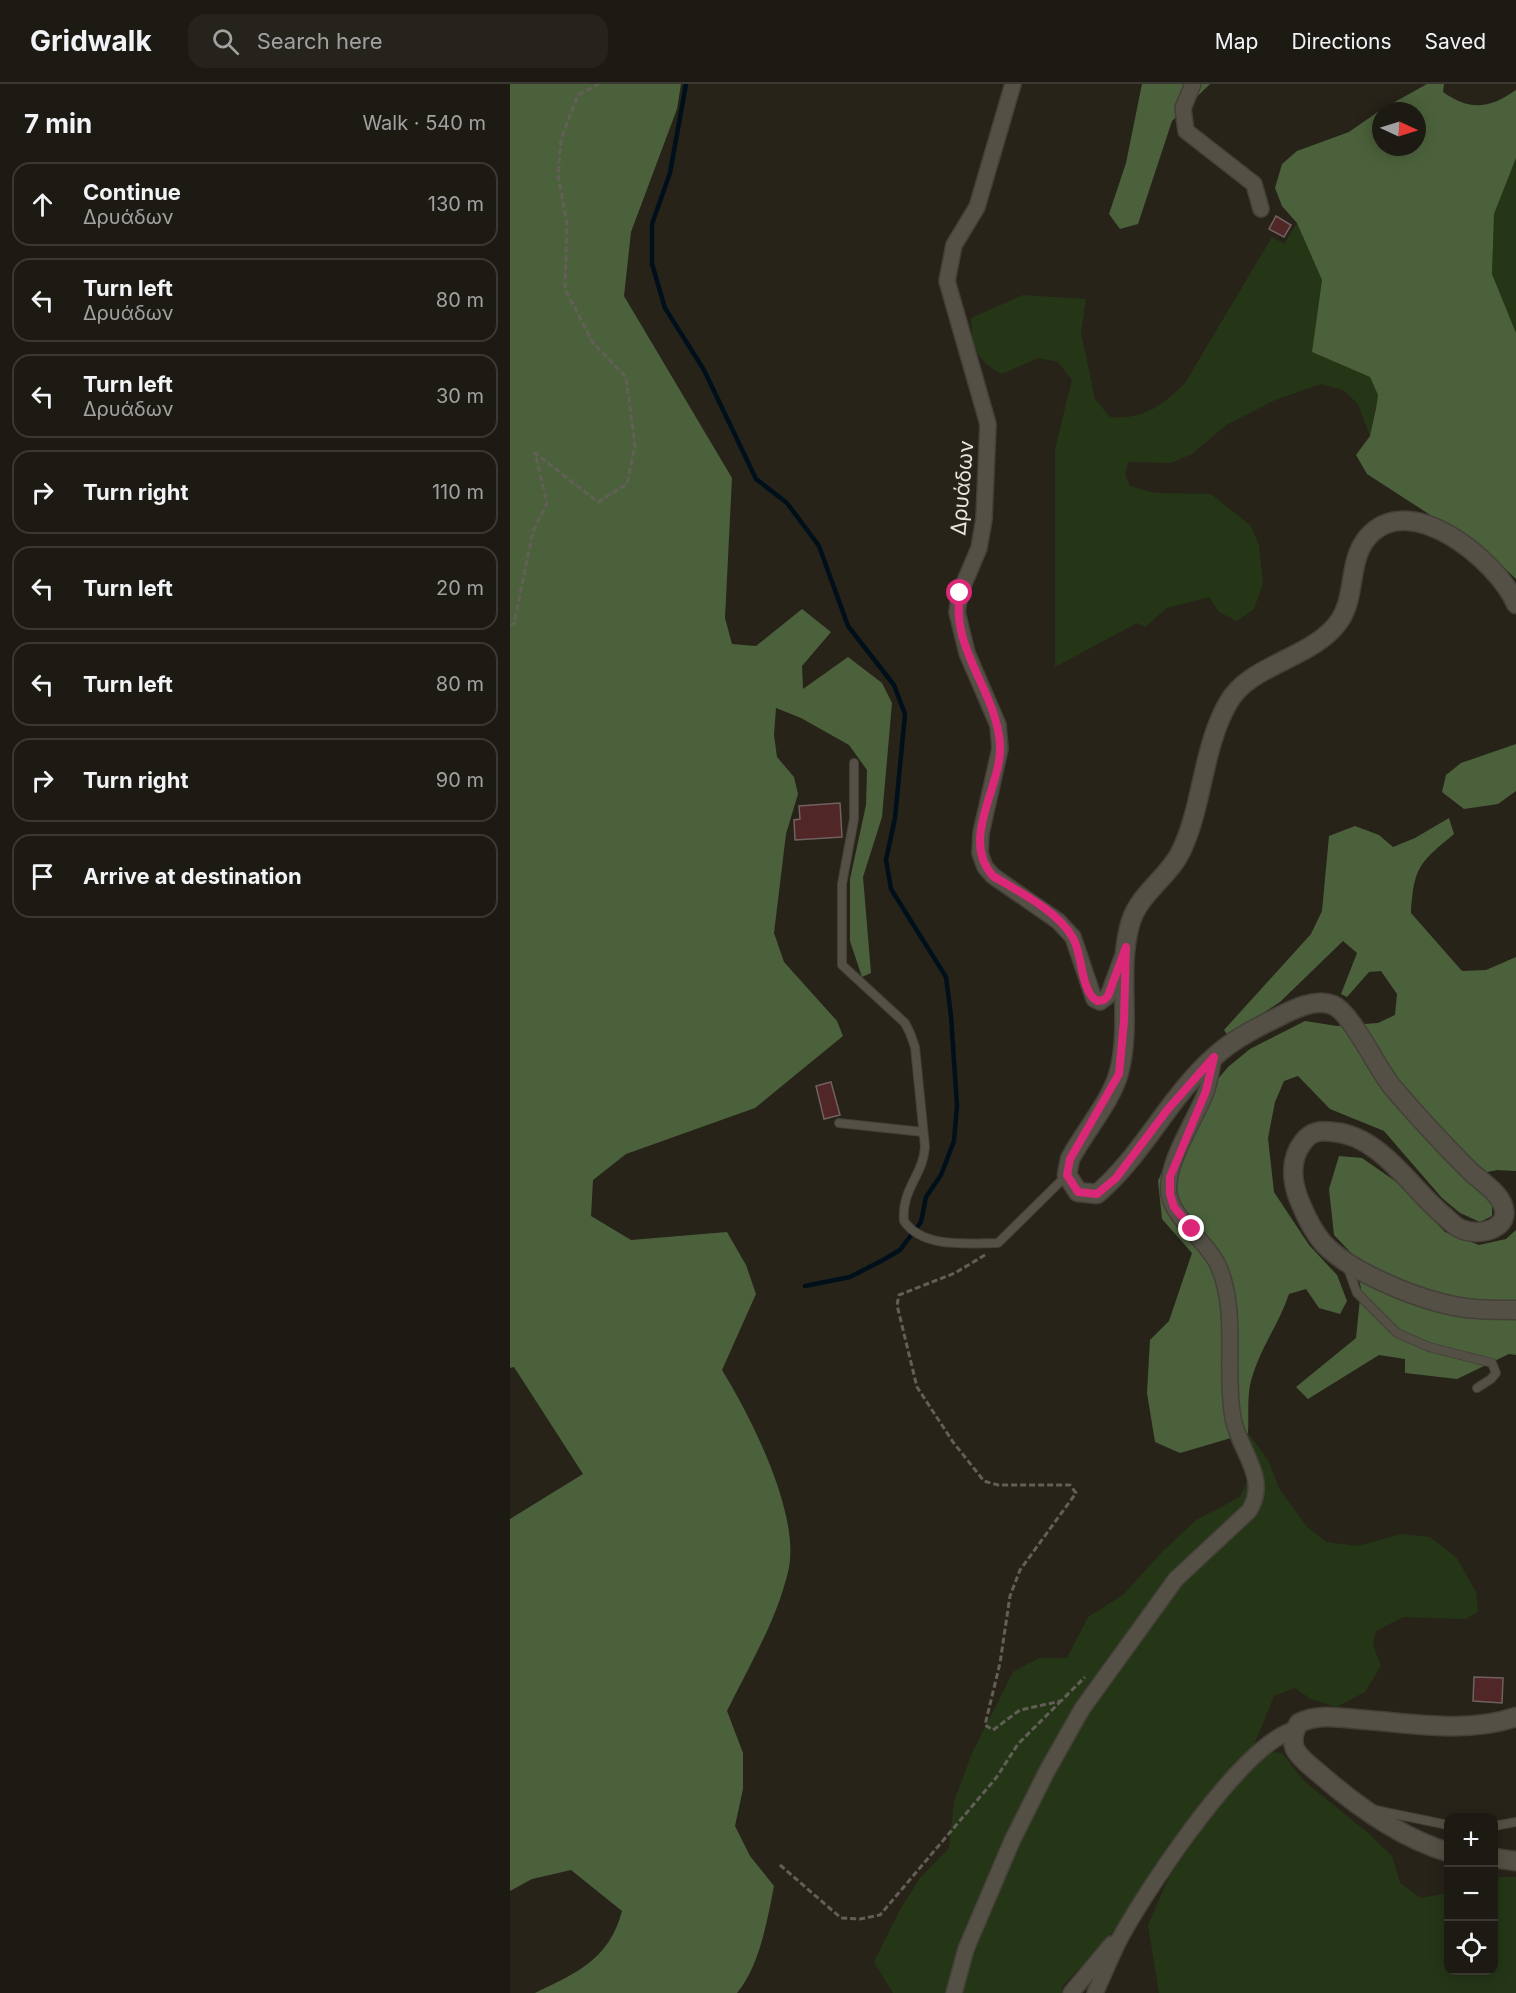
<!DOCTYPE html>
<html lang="en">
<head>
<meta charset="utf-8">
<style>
  :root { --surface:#1d1a13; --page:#25231c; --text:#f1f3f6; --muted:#a0a1a0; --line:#3b3833 }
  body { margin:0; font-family:Inter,sans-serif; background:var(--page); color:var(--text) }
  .controls { position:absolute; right:18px; bottom:18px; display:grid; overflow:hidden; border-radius:12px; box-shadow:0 3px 15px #0003 }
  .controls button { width:54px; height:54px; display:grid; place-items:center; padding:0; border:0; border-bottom:2px solid var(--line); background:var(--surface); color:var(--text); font:30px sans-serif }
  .compass { position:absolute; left:862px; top:18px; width:54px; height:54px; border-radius:50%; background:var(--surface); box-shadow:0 3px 15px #0003; rotate:94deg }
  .stop { position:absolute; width:18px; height:18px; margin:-14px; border:4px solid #db2777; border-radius:50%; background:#fff }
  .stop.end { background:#db2777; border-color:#fff; box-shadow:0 2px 6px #0008 }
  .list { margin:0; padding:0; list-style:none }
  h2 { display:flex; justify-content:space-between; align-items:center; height:78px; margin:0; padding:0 24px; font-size:26px }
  h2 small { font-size:20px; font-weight:400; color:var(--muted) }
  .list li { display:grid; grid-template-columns:39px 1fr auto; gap:18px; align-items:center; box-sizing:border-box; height:84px; margin:0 12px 12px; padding:0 12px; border:2px solid var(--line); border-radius:18px }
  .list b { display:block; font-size:22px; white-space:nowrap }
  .list p { margin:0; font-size:20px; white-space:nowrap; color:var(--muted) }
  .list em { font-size:20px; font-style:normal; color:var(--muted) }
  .icon { flex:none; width:33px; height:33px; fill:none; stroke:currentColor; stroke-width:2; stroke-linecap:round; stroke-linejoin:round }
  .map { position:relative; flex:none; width:1006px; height:1909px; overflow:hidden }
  header { display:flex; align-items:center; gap:36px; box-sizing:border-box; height:84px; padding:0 30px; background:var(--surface); border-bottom:2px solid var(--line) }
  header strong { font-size:28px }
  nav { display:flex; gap:33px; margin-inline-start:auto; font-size:21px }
  .search { width:420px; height:54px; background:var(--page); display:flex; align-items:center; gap:15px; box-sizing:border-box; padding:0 21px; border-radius:18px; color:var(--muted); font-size:22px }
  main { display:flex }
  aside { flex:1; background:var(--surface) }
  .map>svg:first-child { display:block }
</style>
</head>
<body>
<header>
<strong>Gridwalk</strong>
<div class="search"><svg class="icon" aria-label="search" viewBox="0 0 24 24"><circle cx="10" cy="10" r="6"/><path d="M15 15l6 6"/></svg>Search here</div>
<nav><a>Map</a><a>Directions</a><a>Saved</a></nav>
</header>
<main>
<aside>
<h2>7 min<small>Walk · 540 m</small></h2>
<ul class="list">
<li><svg class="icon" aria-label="ahead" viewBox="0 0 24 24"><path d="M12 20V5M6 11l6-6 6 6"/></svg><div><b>Continue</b><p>Δρυάδων</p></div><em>130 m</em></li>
<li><svg class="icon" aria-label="left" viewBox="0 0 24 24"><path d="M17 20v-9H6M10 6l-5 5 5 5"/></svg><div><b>Turn left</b><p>Δρυάδων</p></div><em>80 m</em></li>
<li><svg class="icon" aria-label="left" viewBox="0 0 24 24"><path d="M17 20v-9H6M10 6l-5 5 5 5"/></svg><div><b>Turn left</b><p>Δρυάδων</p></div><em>30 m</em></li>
<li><svg class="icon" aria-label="right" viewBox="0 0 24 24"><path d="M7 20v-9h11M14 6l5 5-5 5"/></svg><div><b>Turn right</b></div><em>110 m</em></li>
<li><svg class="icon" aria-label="left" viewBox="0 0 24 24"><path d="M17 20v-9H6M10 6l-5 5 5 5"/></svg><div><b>Turn left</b></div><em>20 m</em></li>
<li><svg class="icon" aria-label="left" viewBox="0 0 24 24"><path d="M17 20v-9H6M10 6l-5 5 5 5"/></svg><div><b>Turn left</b></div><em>80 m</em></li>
<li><svg class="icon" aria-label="right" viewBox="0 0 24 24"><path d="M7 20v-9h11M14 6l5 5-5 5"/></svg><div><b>Turn right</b></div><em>90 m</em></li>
<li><svg class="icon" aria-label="arrive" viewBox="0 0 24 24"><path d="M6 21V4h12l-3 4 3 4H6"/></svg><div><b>Arrive at destination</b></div></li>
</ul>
</aside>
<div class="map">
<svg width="1006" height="1909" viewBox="0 0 1006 1909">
  <rect width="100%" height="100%" fill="#272319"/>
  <g fill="#253617">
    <path d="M1006,74v175l-24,-59 2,-60z"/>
    <path d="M787,139l25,57 -10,72 58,25 8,18 -8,41 -12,-32 -15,-14 -22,-6 -46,16 -49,25 -34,29 -21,9 -43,-1 -3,13 5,11 25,7 56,1 39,31 9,20 4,39 -9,25 -17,12 -18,-9 -10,-15 -42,11 -22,19 -8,-4 -82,44v-218l17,-69 -14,-18 -20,-4 -36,16c-28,-15 -29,-26 -31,-56l52,-23 63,4 -5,34 14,66 15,18c33,3 52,-11 75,-34l87,-146 12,7z"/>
    <path d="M738,1349l20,27 12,30 27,37 19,15 32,4 43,-12 29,3 27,21 19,34 2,20 -12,7 -63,-2 -27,14 -3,14 8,21 -16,26 -29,15 -25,-8 -16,-11 -21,8 -22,54 -24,21 -107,153 -59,63v6h-169l-19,-31 27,-54 19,-30 29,-30 5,-47 19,-50 40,-79 26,-14h28l21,-41 35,-22 39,-43 34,-32 44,-23 8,-18 -19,-41z"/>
    <path d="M761,1668l11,1 22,28 64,52 24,23 8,27 21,15 27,-5v77h46v-93h22v116h-357l-11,-68 22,-50 56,-80 24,-25z"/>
  </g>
  <g fill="#4b613b" fill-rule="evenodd">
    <path d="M0,0h171l-4,25 -46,123 -7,64 108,182 -7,140 7,26 24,2 46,-37 29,23 -29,34 1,23 45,-32 34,26 10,20 -10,114 -19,60 8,96 -9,4 -12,-36v-62l16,-74 1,-35 -18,-25 -48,-27 -25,-10 -2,27 3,22 17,20 4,17 -12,40 -12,99 10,29 53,59 6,15 -88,72 -129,46 -33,26 -2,36 40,24 96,-8 19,33 10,29 -34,76c29,47 80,147 66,202 -12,50 -39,94 -61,139l16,42v36l-8,37 15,30 24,30c-7,35 -14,79 -37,107h-202c41,-20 74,-33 87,-82l-51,-41 -39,9 -22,12v-372l73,-45 -69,-107 -4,1z"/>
    <path d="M632,0h68l-38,37 -34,103 -18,5 -11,-15 17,-51z"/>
    <path d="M917,0h17l-1,8c27,19 46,17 73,-2v68l-22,56 -2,60 24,59v246l-27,-26 -122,-79 -11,-19 14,-19 6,-28 2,-13 -8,-18 -58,-25 10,-72 -25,-57 -15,-17 -7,-18 7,-24 15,-13 52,-19 33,-23zM871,27h36v36h-36z"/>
    <path d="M1006,660v47l-18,13 -34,5 -22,-17 4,-17 15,-12z"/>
    <path d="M939,734l5,16c-35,29 -40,33 -43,79l51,58 24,-1 30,-13v214l-19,-1 -14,3 9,27v16l-12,6 -20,-9 -18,-15 -58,-67 -54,-22 -32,-33 -14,5 -9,21 -7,36 6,54 35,53 28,30 10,26 -7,13 -21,-6 -13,-19 -17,5c-10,30 -30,56 -38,87 -4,15 -2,35 -3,52l-68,20 -25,-11 -8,-49 3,-53 19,-19 23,-68 -30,-34 -4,-38 25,-60 45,-54 22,-18 55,-28 32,5 41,-3 17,-8 2,-21 -16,-23 -12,1 -22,25 -6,-3 16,-41 -14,-12 -63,61 -52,34 -4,-6 87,-96 11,-23 7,-75 26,-10 24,9 14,12 22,-9z"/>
    <path d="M829,1072l23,2 36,25 47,49 34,13 27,-6 10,-9v125l-7,-1 -52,25 -52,-6v-14l-26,-4 -71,44 -12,-12 60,-49 5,-50 -8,-33 -19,-20 -5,-46z"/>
  </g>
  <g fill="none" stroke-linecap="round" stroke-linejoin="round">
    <path stroke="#00101a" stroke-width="4.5" d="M176,0l-16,89 -18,51v40l13,44 39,62 52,109 31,24 32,43 29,80 46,59 11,29 -10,104 -9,42 5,29 55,88 5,39 6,90 -3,35 -13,34 -15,22 -5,25 -21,28 -17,10 -33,17 -45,9"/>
  </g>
  <g fill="#502627" stroke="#706161" stroke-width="1.5">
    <path d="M766,132l15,9 -7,12 -15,-8z"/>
    <path d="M330,719l2,34 -47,3 -1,-20 6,-1 -1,-13z"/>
    <path d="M321,998l9,33 -16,4 -8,-33z"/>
    <path d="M964,1593l29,1 -1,25 -29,-2z"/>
  </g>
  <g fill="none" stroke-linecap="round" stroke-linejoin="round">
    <defs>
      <g id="lane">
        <path d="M344,679v56l-12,65v81l63,58 5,10 5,14 10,100c-2,29 -24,42 -21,74 19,28 64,22 94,22l69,-68"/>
        <path d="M329,1039l84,9"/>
        <path d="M836,1179l11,30 40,40 32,14 63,16 4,10 -5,6 -14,9"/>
        <path d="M865,1726l73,15"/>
        <path d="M984,1742l22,-4"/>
      </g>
      <g id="street">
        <path d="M503,0l-36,123 -23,38 -7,36 41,143 -4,95 -5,29 -19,45 -3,19 10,41 31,72 2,24 -19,84 -1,20 5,14 8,9 65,45 15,16 21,62 6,3 8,-6 14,-38"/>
        <path d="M683,0l-10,24 3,23 68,53 7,25"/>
        <path d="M444,1909l12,-44 46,-108 35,-70 35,-62 94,-130 73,-68c21,-33 -10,-60 -16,-93 -9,-49 6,-106 -15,-153 -11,-24 -45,-46 -49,-71 -4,-31 26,-73 37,-102 4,-11 5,-23 8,-35"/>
        <path d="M561,1909l41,-49"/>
        <path d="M585,1909c10,-21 18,-43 29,-62 28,-49 119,-187 170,-201"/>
      </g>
      <g id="secondary">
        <path d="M1006,520c-18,-43 -107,-117 -149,-66 -19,23 -11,58 -27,82 -26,39 -90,43 -112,83 -25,44 -25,99 -45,144 -12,29 -42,44 -52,74 -15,48 1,102 -12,151 -7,28 -35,60 -49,87l-3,16 11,17 19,2c46,-39 72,-97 117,-137 18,-17 42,-29 64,-40 16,-8 37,-19 55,-12 19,8 45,66 61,84 24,28 49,55 75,81 10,10 27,20 33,33 12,26 -23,34 -41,26 -7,-3 -13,-10 -18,-14 -33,-28 -63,-79 -109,-83 -13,-2 -23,-1 -31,10 -14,18 -11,41 -3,60 6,15 13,29 23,41 25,27 83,51 118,60 25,7 50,7 75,7"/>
        <path d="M938,1768c-47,-14 -89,-44 -127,-77 -8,-7 -21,-16 -26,-26 -4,-10 -1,-18 4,-26 22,-11 46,-4 69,-3 49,4 101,13 148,-3"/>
        <path d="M984,1774l22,3"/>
      </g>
    </defs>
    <use href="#lane" stroke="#444039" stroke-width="10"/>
    <use href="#street" stroke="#444039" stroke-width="18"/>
    <use href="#secondary" stroke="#444039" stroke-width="21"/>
    <g stroke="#625f56" stroke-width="3" stroke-dasharray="6 3" stroke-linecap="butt">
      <path d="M0,541l4,-1 19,-93 14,-28 -12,-50 63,49 29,-18 8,-38 -9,-69 -33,-34 -28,-54 2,-66 -9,-48 3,-36 17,-44 21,-11"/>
      <path d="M475,1171l-30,18 -56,22 -2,10 20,82 36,55 31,39 14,4h72l6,8 -56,77 -10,26 -10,67 -15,62 8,5 27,-20 41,-9 24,-24"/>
      <path d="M270,1781l61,53 19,1 20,-4 116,-137 22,-34 42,-42"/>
    </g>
    <use href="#lane" stroke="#545045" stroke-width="8"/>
    <use href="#street" stroke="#545045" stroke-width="15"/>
    <use href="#secondary" stroke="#545045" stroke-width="18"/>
  </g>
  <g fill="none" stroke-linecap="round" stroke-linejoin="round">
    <path stroke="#db2777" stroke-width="8" d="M450,509c-10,56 36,97 40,151 3,41 -41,95 -7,132 26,16 64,34 80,62 10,17 7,52 24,63l7,-1 4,-4 18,-49 -2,74 -5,53 -49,85 -3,16 11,17 19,2 19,-16 52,-69 46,-52 -8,34 -36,86v17l4,13 18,22"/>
  </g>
  <g text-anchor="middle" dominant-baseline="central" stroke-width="6" stroke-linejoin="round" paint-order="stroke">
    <g font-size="21" fill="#e8e6df" stroke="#272319">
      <text transform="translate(452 404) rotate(-85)">Δρυάδων</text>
    </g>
  </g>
</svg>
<div class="controls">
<button>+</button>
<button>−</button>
<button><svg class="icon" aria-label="locate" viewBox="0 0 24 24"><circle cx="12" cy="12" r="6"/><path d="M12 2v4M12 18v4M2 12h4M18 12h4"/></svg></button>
</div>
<svg class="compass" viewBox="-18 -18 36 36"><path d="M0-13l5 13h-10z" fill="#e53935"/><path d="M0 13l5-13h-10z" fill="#a0a1a0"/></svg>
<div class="stop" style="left:450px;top:509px"></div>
<div class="stop end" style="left:682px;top:1145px"></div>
</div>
</main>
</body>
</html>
